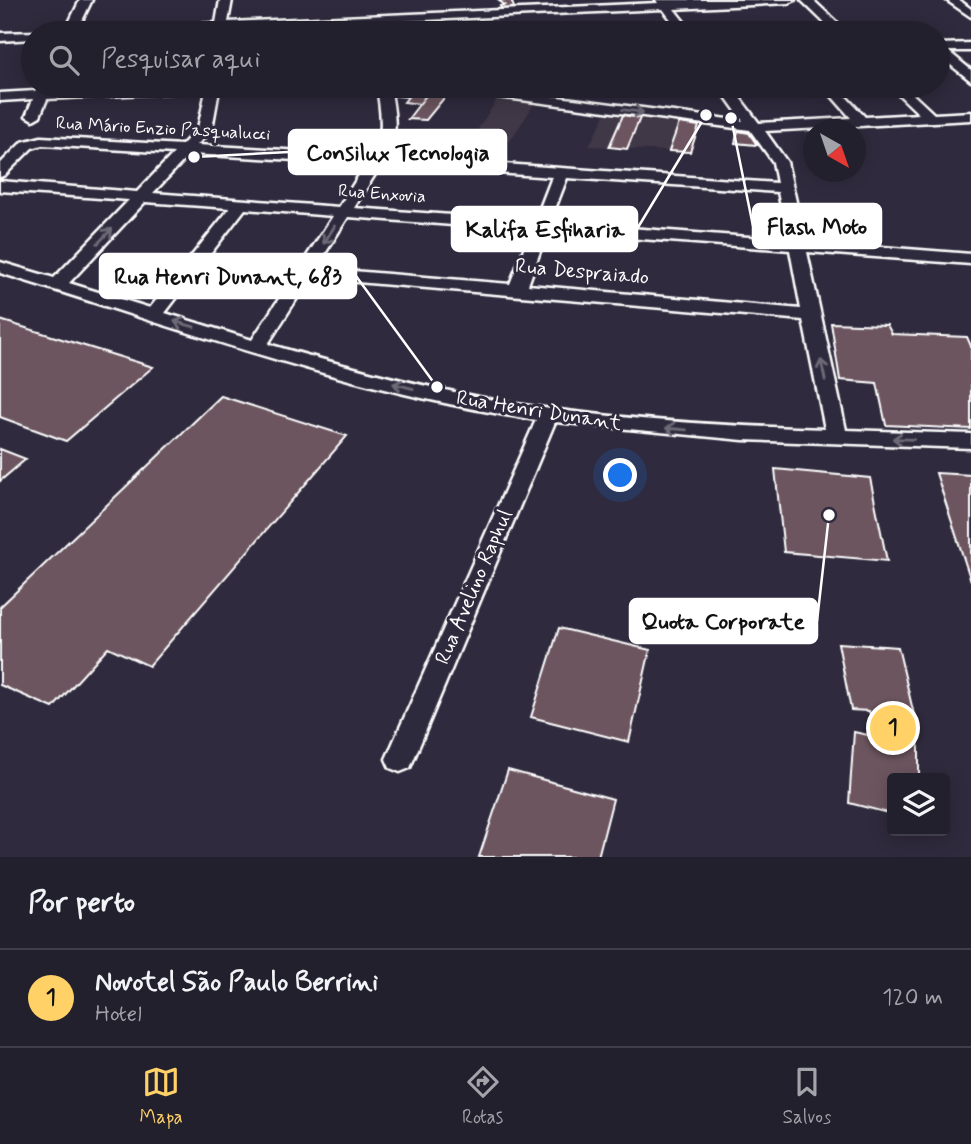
<!DOCTYPE html>
<html lang="pt">
<head>
<meta charset="utf-8">
<style>
  :root { --surface:#23202e; --page:#2f2d3a; --text:#f1f3f6; --muted:#a3a3aa; --line:#403e4a; --accent:#ffd166 }
  body { margin:0; font-family:Mynerve,sans-serif; background:var(--page); color:var(--text) }
  .controls { position:absolute; right:21px; bottom:21px; display:grid; overflow:hidden; border-radius:7px; box-shadow:0 4px 18px #0003 }
  .controls button { width:63px; height:63px; display:grid; place-items:center; padding:0; border:0; border-bottom:2px solid var(--line); background:var(--surface); color:var(--text); font:35px sans-serif }
  .compass { position:absolute; left:803px; top:119px; width:63px; height:63px; border-radius:50%; background:var(--surface); box-shadow:0 4px 18px #0003; rotate:140deg }
  .you { position:absolute; left:621px; top:476px; width:24px; height:24px; margin:-18px; border:5px solid #fff; border-radius:50%; background:#1a73e8; box-shadow:0 0 0 10px #1a73e833 }
  .badge { display:grid; place-items:center; width:46px; height:46px; border-radius:50%; background:var(--accent); color:#111; font-size:23px; font-weight:700 }
  .pin { position:absolute; translate:-50% -50%; border:4px solid #fff; box-shadow:0 2px 7px #0006 }
  .list { margin:0; padding:0; list-style:none }
  h2 { display:flex; justify-content:space-between; align-items:center; height:91px; margin:0; padding:0 28px; font-size:30px }
  h2 small { font-size:23px; font-weight:400; color:var(--muted) }
  .list li { display:grid; grid-template-columns:46px 1fr auto; gap:21px; align-items:center; box-sizing:border-box; height:98px; padding:0 28px; border-top:2px solid var(--line) }
  .list b { display:block; font-size:26px; white-space:nowrap }
  .list p { margin:0; font-size:23px; white-space:nowrap; color:var(--muted) }
  .list em { font-size:23px; font-style:normal; color:var(--muted) }
  .icon { flex:none; width:38px; height:38px; fill:none; stroke:currentColor; stroke-width:2; stroke-linecap:round; stroke-linejoin:round }
  .map { position:relative; flex:none; width:971px; height:857px; overflow:hidden }
  .search { position:absolute; background:var(--surface); box-shadow:0 4px 18px #0003; left:21px; right:21px; top:21px; height:77px; display:flex; align-items:center; gap:18px; box-sizing:border-box; padding:0 24px; border-radius:38px; color:var(--muted); font-size:26px }
  .sheet { height:189px; background:var(--surface) }
  nav { display:flex; justify-content:space-around; align-items:center; box-sizing:border-box; height:98px; border-top:2px solid var(--line); background:var(--surface); font-size:19px; color:var(--muted) }
  nav a { display:grid; justify-items:center; gap:4px }
  nav .on { color:var(--accent) }
  .map>svg:first-child { display:block }
</style>
</head>
<body>
<div class="map">
<svg width="971" height="857" viewBox="0 0 971 857">
  <rect width="100%" height="100%" fill="#2f2a3d"/>
  <filter id="ink" filterUnits="userSpaceOnUse"><feTurbulence type="fractalNoise" baseFrequency=".0143" numOctaves="2"/><feDisplacementMap in="SourceGraphic" scale="14" xChannelSelector="R" yChannelSelector="G"/><feConvolveMatrix kernelMatrix="1 2 1 2 8 2 1 2 1" color-interpolation-filters="sRGB"/></filter>
  <g filter="url(#ink)">
    <g fill="#413747">
      <path d="M498,98l37,5 -25,38 -39,-1z"/>
      <path d="M606,113l17,2 -14,32 -20,-1z"/>
      <path d="M640,118l39,5 -10,28 -42,-2z"/>
    </g>
    <g fill="#6c545e" stroke="#fff" stroke-width="2">
      <path d="M503,0h8l4,10 -12,1 -3,-5 5,-1 -6,-4z"/>
      <path d="M404,86l12,1 -8,10 -12,-1z"/>
      <path d="M416,87l15,2 -11,15 -16,-2z"/>
      <path d="M431,89l18,3 -23,28 -18,-1z"/>
      <path d="M623,115l17,3 -13,31 -18,-2z"/>
      <path d="M679,123l20,3 -9,26 -21,-1z"/>
      <path d="M738,131l11,2 8,12 -22,-2z"/>
      <path d="M0,320l153,47 -87,74 -66,-24z"/>
      <path d="M831,323l56,2 5,9 75,3 4,9v83l-85,-4 -9,-42 -37,-3z"/>
      <path d="M221,396l126,40 -198,230 -41,-19 -55,61 -53,-23v-78z"/>
      <path d="M0,449l26,10 -26,22z"/>
      <path d="M775,469l95,9 17,83 -103,-9z"/>
      <path d="M936,473l35,2v106z"/>
      <path d="M559,628l91,22 -21,92 -98,-25z"/>
      <path d="M838,643l60,4 16,68 -4,-1 9,34v30h-27v36l-43,-11 5,-71 23,5 -8,-26 -18,-1z"/>
      <path d="M508,770l105,29 -15,58h-119z"/>
    </g>
    <g fill="none" stroke-linecap="round" stroke-linejoin="round">
      <defs>
        <g id="minor">
          <path d="M80,0h12l-14,29 138,-6 4,-23h12l-4,22 430,-19 -2,-3h139l-6,3 -115,6 19,24h-12l-18,-24 -436,20 -1,4h-12l1,-3 -151,3z"/>
          <path d="M801,0h12l35,33h-13z"/>
          <path d="M946,0h13l12,9v8z"/>
          <path d="M37,32l-4,1v6l-33,2v-8z"/>
          <path d="M971,43v8h-23l23,19v11l-33,-26v-11z"/>
          <path d="M38,86h13l-1,5 175,-5 -6,4 -7,39 -15,16 175,10c14,-21 8,-45 5,-69h13c4,25 10,48 -4,70l391,27 -4,-21 -23,-32 -306,-40 -7,-4h35l271,35 -25,-35h13l28,37 92,-5 -28,-32h13l29,31 54,-3 -29,-28h14l30,28 37,-2v8l-206,11 22,31 18,79 166,13v10l-164,-12 39,178 125,4v14l-228,-8 -188,-18 -145,346 -10,4 -10,-4 -4,-9 150,-339c-184,-28 -360,-93 -536,-147v-11l54,16 75,-78 -129,-9v-10l137,11 37,-39 -132,-8 -10,3 -27,27 -5,2v-13l22,-22 19,-5 141,8 16,-17 8,-37 -159,8 -7,17 -7,4 -7,-4 7,-17 -33,2v-8l36,-2zM190,154l176,10 -27,43 -186,-14zM381,165l171,12 -17,44 -181,-13zM567,178l211,14 10,48 -238,-18zM145,202l85,6 -80,100 -81,-25zM245,209l88,7 -81,124 -87,-27zM348,217l183,14 -21,53 -194,-16zM547,232l243,18 11,59 -273,-24zM310,278l493,42 22,109c-103,-3 -206,-9 -308,-25 -84,-14 -167,-36 -249,-60z"/>
        </g>
      </defs>
      <use href="#minor" stroke="#fff" stroke-width="5"/>
      <use href="#minor" fill="#2f2a3d" fill-rule="evenodd"/>
    </g>
    <defs><path id="oneway-shaft" d="M-6 0H5M1.5-3L5.5 0L1.5 3" fill="none" stroke-width="1.6" stroke-linecap="round" stroke-linejoin="round" transform="scale(1.75)"/></defs>
    <g stroke="#6d6a77">
      <use href="#oneway-shaft" transform="translate(633 111) rotate(7)"/>
      <use href="#oneway-shaft" transform="translate(329 235) rotate(122)"/>
      <use href="#oneway-shaft" transform="translate(105 236) rotate(-46)"/>
      <use href="#oneway-shaft" transform="translate(184 324) rotate(-164)"/>
      <use href="#oneway-shaft" transform="translate(823 370) rotate(-102)"/>
      <use href="#oneway-shaft" transform="translate(403 386) rotate(-166)"/>
      <use href="#oneway-shaft" transform="translate(676 429) rotate(-175)"/>
      <use href="#oneway-shaft" transform="translate(903 439) rotate(-178)"/>
    </g>
  </g>
  <g text-anchor="middle" dominant-baseline="central" stroke-width="6" stroke-linejoin="round" paint-order="stroke">
    <g font-size="18" fill="#fff" stroke="#2f2a3d">
      <text transform="translate(163 129) rotate(3)">Rua Mário Enzio Pasqualucci</text>
      <text transform="translate(382 194) rotate(4)">Rua Enxovia</text>
    </g>
    <g font-size="21" fill="#fff" stroke="#2f2a3d">
      <text transform="translate(582 272) rotate(5)">Rua Despraiado</text>
      <text transform="translate(539 411) rotate(9)">Rua Henri Dunant</text>
      <text transform="translate(474 587) rotate(-67)">Rua Avelino Raphul</text>
    </g>
  </g>
  <path fill="none" stroke="#fff" stroke-width="2.5" d="M194 157L289 152M731 118L753 226M706 115L637 229M437 387L356 276M829 515L817 621"/>
  <g fill="#fff" stroke="#2f2a3d" stroke-width="2.5">
    <circle cx="194" cy="157" r="7"/>
    <circle cx="731" cy="118" r="7"/>
    <circle cx="706" cy="115" r="7"/>
    <circle cx="437" cy="387" r="7"/>
    <circle cx="829" cy="515" r="7"/>
  </g>
  <g fill="#fff" stroke="#fff" stroke-width="2.5">
    <rect x="289" y="130" width="217" height="44" rx="7"/>
    <rect x="753" y="204" width="128" height="44" rx="7"/>
    <rect x="452" y="207" width="185" height="44" rx="7"/>
    <rect x="100" y="254" width="256" height="44" rx="7"/>
    <rect x="630" y="599" width="187" height="44" rx="7"/>
  </g>
  <g font-size="23" text-anchor="middle" font-weight="bold" fill="#111">
    <text x="398" y="160">Consilux Tecnologia</text>
    <text x="817" y="234">Flash Moto</text>
    <text x="545" y="237">Kalifa Esfiharia</text>
    <text x="228" y="284">Rua Henri Dunant, 683</text>
    <text x="723" y="629">Quota Corporate</text>
  </g>
</svg>
<div class="controls">
<button><svg class="icon" aria-label="layers" viewBox="0 0 24 24"><path d="M12 4l9 5-9 5-9-5zM3 14l9 5 9-5"/></svg></button>
</div>
<svg class="compass" viewBox="-18 -18 36 36"><path d="M0-13l5 13h-10z" fill="#e53935"/><path d="M0 13l5-13h-10z" fill="#a3a3aa"/></svg>
<div class="you"></div>
<div class="pin badge" style="left:893px;top:728px">1</div>
<div class="search"><svg class="icon" aria-label="search" viewBox="0 0 24 24"><circle cx="10" cy="10" r="6"/><path d="M15 15l6 6"/></svg>Pesquisar aqui</div>
</div>
<section class="sheet">
<h2>Por perto<small></small></h2>
<ul class="list">
<li><span class="badge">1</span><div><b>Novotel São Paulo Berrini</b><p>Hotel</p></div><em>120 m</em></li>
</ul>
</section>
<nav>
<a class="on"><svg class="icon" aria-label="map" viewBox="0 0 24 24"><path d="M3 6l6-2 6 2 6-2v14l-6 2-6-2-6 2zM9 4v14M15 6v14"/></svg>Mapa</a>
<a><svg class="icon" aria-label="directions" viewBox="0 0 24 24"><path d="M12 3l9 9-9 9-9-9zM9 14v-3h6M13 9l2 2-2 2"/></svg>Rotas</a>
<a><svg class="icon" aria-label="saved" viewBox="0 0 24 24"><path d="M7 4h10v16l-5-4-5 4z"/></svg>Salvos</a>
</nav>
</body>
</html>
